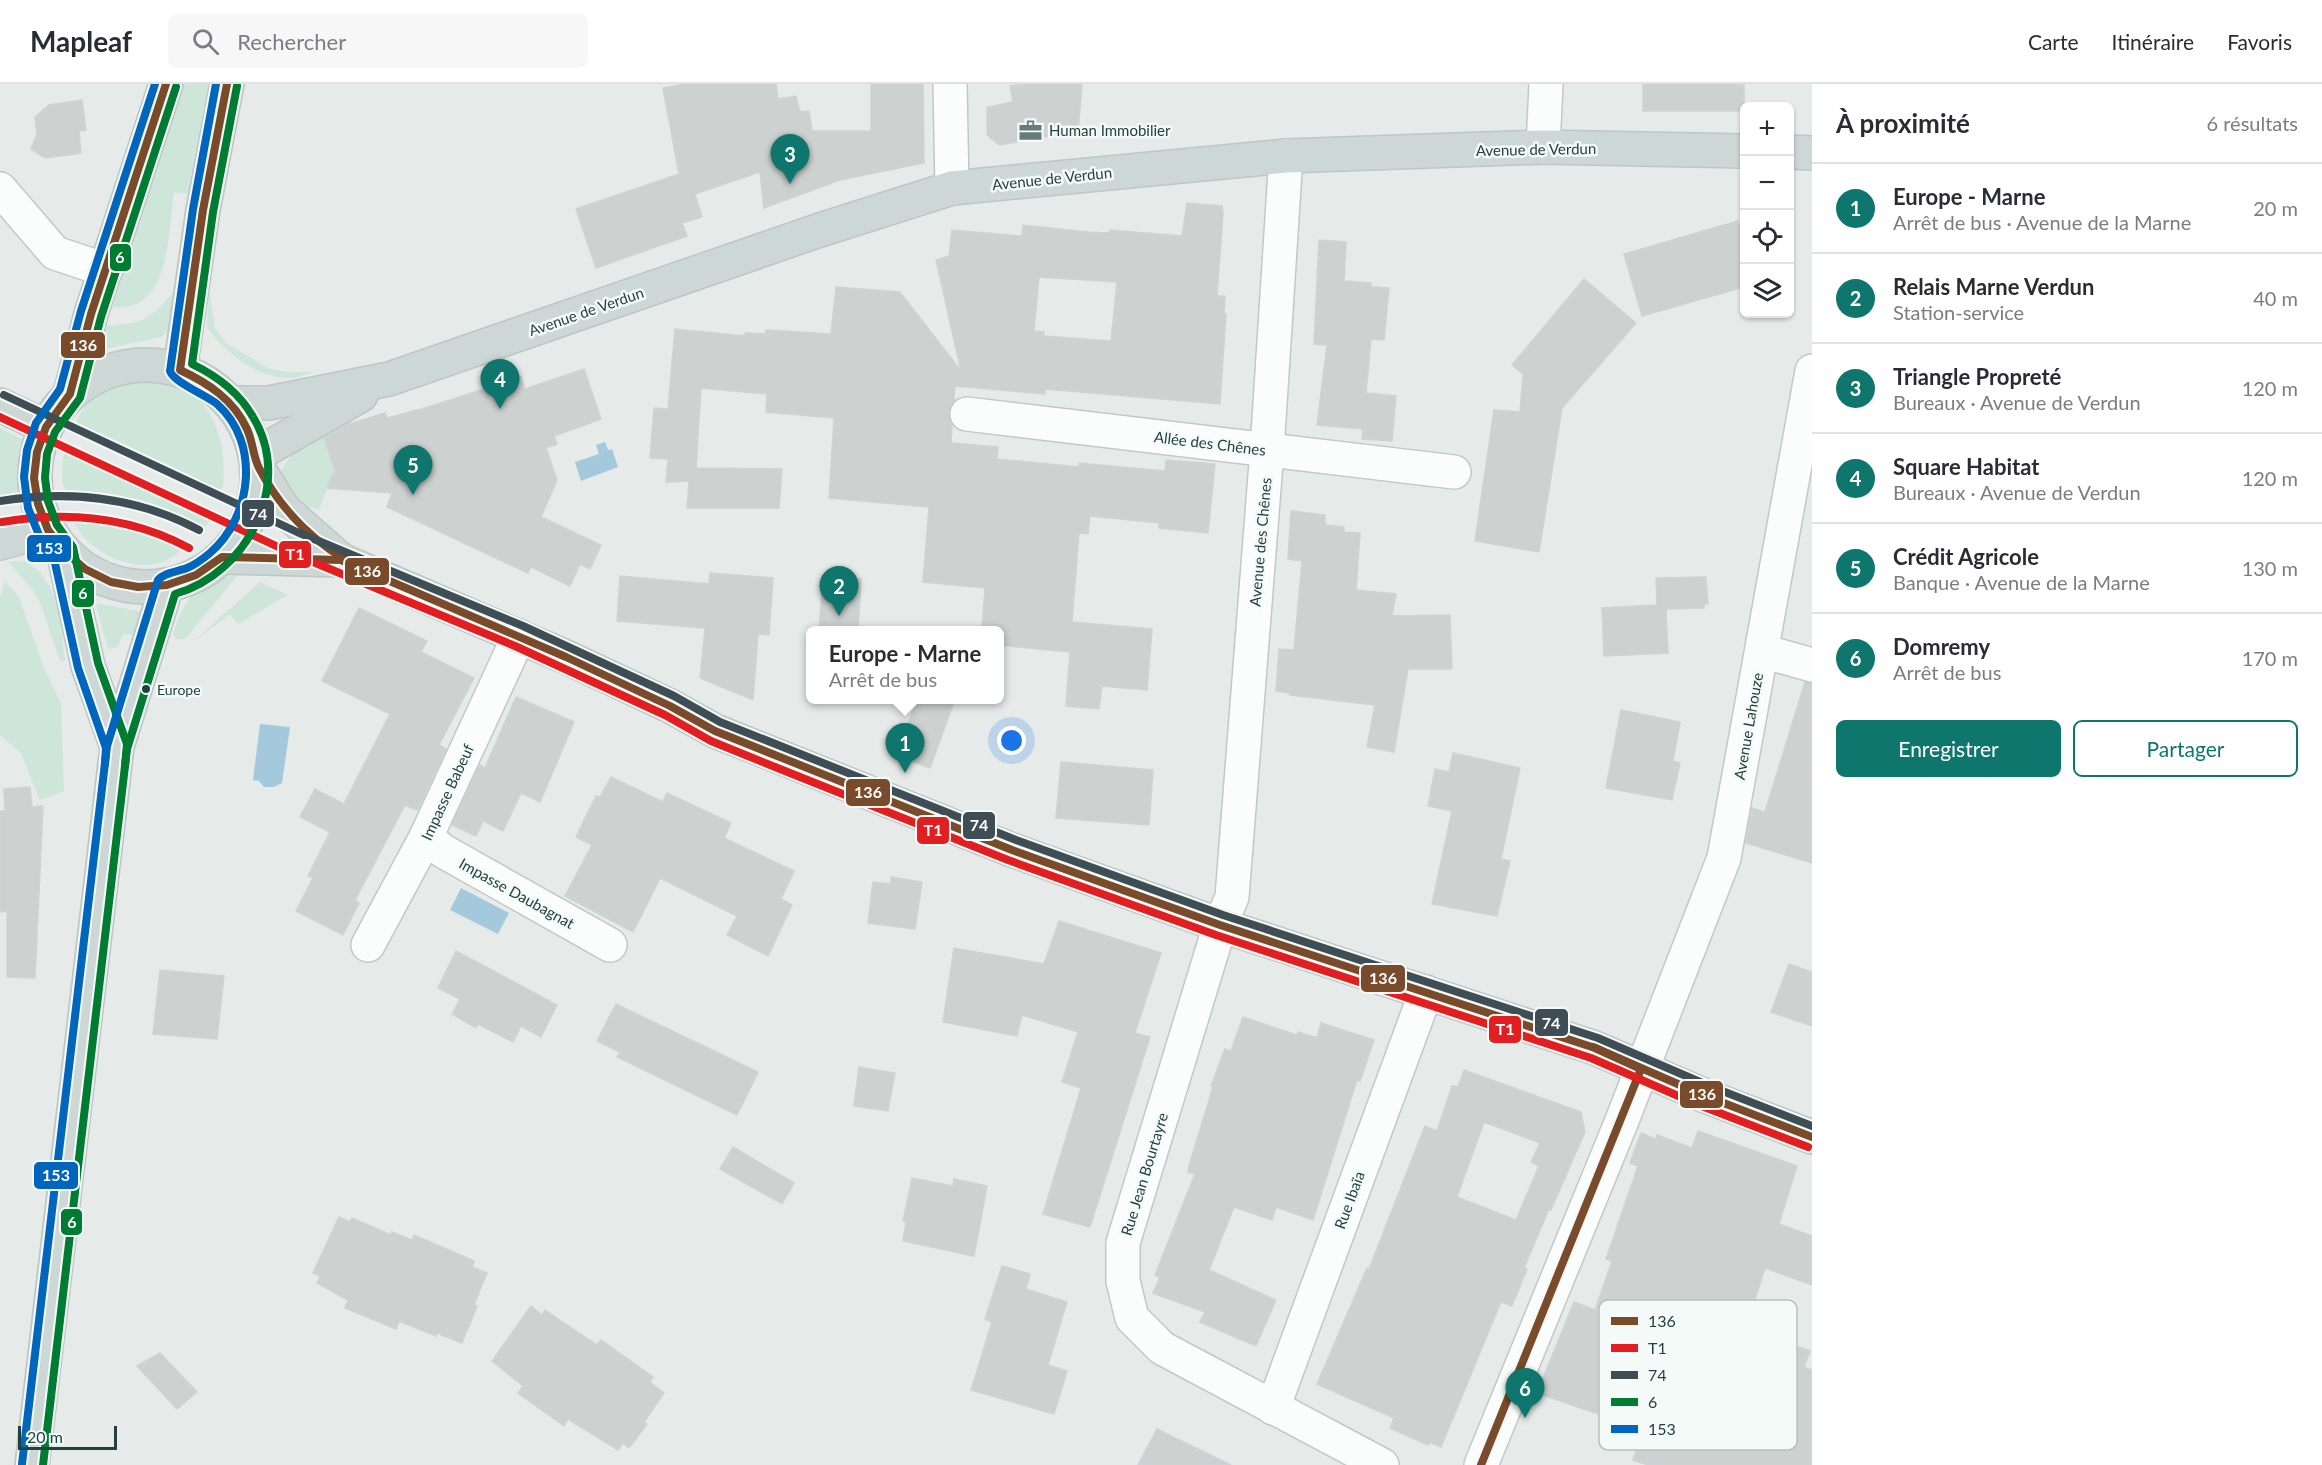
<!DOCTYPE html>
<html lang="fr">
<head>
<meta charset="utf-8">
<style>
  :root { --surface:#fff; --page:#f7f7f7; --text:#2b2b33; --muted:#7c7c81; --line:#e1e1e2; --accent:#0f766e }
  body { margin:0; font-family:Lato,sans-serif; background:var(--page); color:var(--text) }
  .controls { position:absolute; right:18px; top:18px; display:grid; overflow:hidden; border-radius:9px; box-shadow:0 2px 4px #0004 }
  .controls button { width:54px; height:54px; display:grid; place-items:center; padding:0; border:0; border-bottom:2px solid var(--line); background:var(--surface); color:var(--text); font:30px sans-serif }
  .scale { position:absolute; left:18px; bottom:15px; width:99px; box-sizing:border-box; padding-left:6px; border:3px solid #22413e; border-top:0; font-size:16px; line-height:21px; white-space:nowrap; color:#22413e; -webkit-text-stroke:4px #f4faf8; paint-order:stroke }
  .you { position:absolute; left:1012px; top:657px; width:21px; height:21px; margin:-15px; border:4px solid #fff; border-radius:50%; background:#1a73e8; box-shadow:0 0 0 9px #1a73e833 }
  .badge { display:grid; place-items:center; width:39px; height:39px; border-radius:50%; background:var(--accent); color:#fff; font-size:20px; font-weight:700 }
  .pin { position:absolute; translate:-50% -50px; filter:drop-shadow(0 2px 3px #0008) }
  .pin::after { content:''; position:absolute; top:32px; width:21px; height:18px; background:inherit; clip-path:polygon(0 0,100% 0,50% 100%) }
  .popup { position:absolute; left:806px; top:542px; width:198px; height:78px; box-sizing:border-box; display:grid; place-content:center; border-radius:9px; background:var(--surface); filter:drop-shadow(0 2px 4px #0005); font-size:20px; white-space:nowrap; color:var(--muted) }
  .popup b { font-size:22px; color:var(--text) }
  .popup::after { content:''; position:absolute; left:50%; top:100%; margin-left:-12px; border:12px solid transparent; border-top-color:var(--surface) }
  .list { margin:0; padding:0; list-style:none }
  h2 { display:flex; justify-content:space-between; align-items:center; height:78px; margin:0; padding:0 24px; font-size:26px }
  h2 small { font-size:20px; font-weight:400; color:var(--muted) }
  .list li { display:grid; grid-template-columns:39px 1fr auto; gap:18px; align-items:center; box-sizing:border-box; height:90px; padding:0 24px; border-top:2px solid var(--line) }
  .list b { display:block; font-size:22px; white-space:nowrap }
  .list p { margin:0; font-size:20px; white-space:nowrap; color:var(--muted) }
  .list em { font-size:20px; font-style:normal; color:var(--muted) }
  .actions { display:flex; gap:12px; padding:18px 24px }
  .actions a { flex:1; padding:14px 0; border:2px solid var(--accent); border-radius:9px; text-align:center; font-size:21px; color:var(--accent) }
  .actions .main { background:var(--accent); color:#fff }
  .icon { flex:none; width:33px; height:33px; fill:none; stroke:currentColor; stroke-width:2; stroke-linecap:round; stroke-linejoin:round }
  .map { position:relative; flex:none; width:1812px; height:1381px; overflow:hidden }
  header { display:flex; align-items:center; gap:36px; box-sizing:border-box; height:84px; padding:0 30px; background:var(--surface); border-bottom:2px solid var(--line) }
  header strong { font-size:28px }
  nav { display:flex; gap:33px; margin-inline-start:auto; font-size:21px }
  .search { width:420px; height:54px; background:var(--page); display:flex; align-items:center; gap:15px; box-sizing:border-box; padding:0 21px; border-radius:9px; color:var(--muted); font-size:22px }
  main { display:flex }
  aside { flex:1; background:var(--surface) }
  .map>svg:first-child { display:block }
</style>
</head>
<body>
<header>
<strong>Mapleaf</strong>
<div class="search"><svg class="icon" aria-label="search" viewBox="0 0 24 24"><circle cx="10" cy="10" r="6"/><path d="M15 15l6 6"/></svg>Rechercher</div>
<nav><a>Carte</a><a>Itinéraire</a><a>Favoris</a></nav>
</header>
<main>
<div class="map">
<svg width="1812" height="1381" viewBox="0 0 1812 1381">
  <rect width="100%" height="100%" fill="#e6ebea"/>
  <g fill="#cee5da">
    <path d="M183,0h26l-22,110 -13,-2c-6,40 -3,122 -61,115z"/>
    <path d="M178,202l-11,46 -6,5 -61,13 3,-24c43,-3 48,-6 75,-40z"/>
    <path d="M209,205l6,39 11,15 42,25 19,4h27c-8,2 -19,7 -28,6 -32,-1 -61,-27 -79,-50z"/>
    <path d="M146,292c61,8 82,54 77,111l-6,6 -142,-60c1,-35 43,-51 71,-57z"/>
    <path d="M0,344l23,12 -4,29v27l-19,7z"/>
    <path d="M322,349l13,37 -16,40 -20,-6 -21,-21c5,-26 22,-36 44,-50z"/>
    <path d="M69,368l144,62 -7,12 -7,2 -88,-29 -45,-7c-6,-9 -4,-27 -2,-38z"/>
    <path d="M87,432l18,3 69,23 6,9c-30,30 -90,7 -106,-29l3,-5z"/>
    <path d="M23,477c36,15 38,65 42,100h-5l-19,-56 -8,-15 -25,-28z"/>
    <path d="M238,491l-53,64h-9l-3,-5c12,-38 26,-54 65,-59z"/>
    <path d="M5,497l14,16 25,71 17,35 3,88 -24,9 -19,-47 -21,-18v-137z"/>
    <path d="M260,498l28,13 -50,29 -8,-10 -38,29z"/>
    <path d="M100,520l39,7 3,2 -7,22 -12,-1 -5,13 -10,2 -11,-40 -1,-4z"/>
  </g>
  <g fill="#a4c9dc">
    <path d="M605,358l3,8 4,-1 6,18 -37,14 -6,-19 24,-8 -3,-9z"/>
    <path d="M260,640l30,3 -8,56 -8,4h-10l-5,-6 -6,-1z"/>
    <path d="M461,804l48,25 -11,21 -48,-24z"/>
  </g>
  <g fill="#cdd2d1" stroke="#ced4d3" stroke-width="1.5" fill-rule="evenodd">
    <path d="M684,0h92l2,15 18,-3 4,16 9,-1 3,20h59v-47h52l1,79 -84,17 -76,28 -4,-36 -65,22 7,23 -20,6 5,13 -91,32 -20,-59 103,-35 -16,-86z"/>
    <path d="M1024,0h58l-4,47 -79,14 -12,-10v-28l26,-5 -3,-16z"/>
    <rect x="1643" y="0" width="101" height="27"/>
    <path d="M82,16l4,30 -7,1 2,22 -36,5 -14,-9 6,-15 -2,-17 14,-12z"/>
    <path d="M1187,119l35,3 1,7 -6,83h8l-1,18h2l-6,90 -175,-15v5l-90,-8 -1,15 -6,11 4,12 -1,19 47,4 -1,12 82,8v-4l86,8 1,-11 49,4 -7,69 -49,-5v-5l-69,-7 -2,18 -9,-1 -7,89 80,7 -5,61 -45,-4 -3,23 -33,-3 4,-54 -71,-7v-15h-17l3,-42 -62,-6 6,-75 -100,-9 5,-80 -68,-6 1,-18 -66,-6 -5,80 86,1 -3,39h-92l2,-27 -23,1 2,-23 -18,-1 4,-50 14,1 7,-80 70,7v-3l20,1 1,-4 65,4 5,-47 64,5 61,79 -25,-111 13,-4 3,-26 70,6 1,-11 65,7 22,1v-3l72,6zM1039,193l78,5 -6,59 -67,-5v-4l-10,-1z"/>
    <path d="M1738,137l6,25v41l-102,29 -18,-62z"/>
    <path d="M1319,156l27,2 -2,39 27,2v4l18,1 -5,52 -13,-1 -5,54 30,3 -4,45 -30,-2 1,-10 -46,-4 10,-80 -13,-1z"/>
    <path d="M1584,195l52,44 -74,85 -23,144 -64,-11 19,-131 26,2 3,-38 -11,-9z"/>
    <path d="M584,285l17,50 -47,17 3,8 -11,4 11,32 -16,37 60,28 -11,24 -10,-5 -10,22 -39,-19 -3,6 -141,-66 5,-14 -65,-5 8,-18 -11,-32 22,-13 39,-12 2,5 38,-10 96,-31 4,12z"/>
    <path d="M1291,427l34,4v10l19,2v5l16,1 -4,57 40,4 -4,22 58,-1 2,54h-44l-14,83 -27,-5 8,-42 -85,-10v-2l-14,-2 3,-42 15,1 8,-89 -14,-2z"/>
    <path d="M710,489l63,5 -4,57 -11,-1 -5,66 -53,-22 5,-50 -88,-7 3,-45 89,8z"/>
    <path d="M823,493l38,2 -3,51h-39z"/>
    <path d="M1706,493l2,27h-4v4l-38,1 2,44 -64,3 -2,-48 55,-3 -1,-27z"/>
    <path d="M359,524l68,33 -6,11 53,26 -35,67 7,4 -28,60 -2,1 -11,-5 -50,95 4,3 -16,32 -47,-24 17,-33 -5,-2 22,-44 -30,-15 15,-28 29,15 46,-90 -68,-33z"/>
    <path d="M1805,598l7,1v180l-66,-20 6,-35 13,4z"/>
    <path d="M516,613l58,25 -34,80 -19,-9 -18,38 -20,-10 -7,15 -24,-11 28,-60 5,3z"/>
    <path d="M917,615h38l-25,69 -33,-12z"/>
    <path d="M1621,626l59,12 -7,39 7,2 -8,37 -66,-12z"/>
    <path d="M1453,669l67,15 -19,91 9,2 -13,55 -65,-12 20,-93 -24,-5 7,-37 14,3z"/>
    <path d="M1061,678l92,8 -4,55 -93,-7z"/>
    <path d="M611,693l52,25 4,-9 64,30 -7,15 70,33 -13,28 11,6 -24,51 -41,-21 10,-19 -77,-38 -27,54 -68,-36 27,-51 -16,-8 20,-41 4,1z"/>
    <path d="M30,703l2,20 11,-1 -8,172 -28,-1v-66l-7,1v-101h5l-1,-22z"/>
    <path d="M891,793l31,5 -7,47 -47,-6 5,-41 17,2z"/>
    <path d="M1059,837l102,32 -26,80 15,4 -60,190 -47,-13 38,-126 -19,-6 16,-50 -56,-17 -5,21 -74,-14 11,-74 90,16z"/>
    <path d="M456,867l101,54 -16,32 -20,-11 -8,16 -35,-18 -2,4 -24,-14 8,-15 -22,-11z"/>
    <path d="M1789,880l23,8v54l-41,-14z"/>
    <path d="M160,886l64,6 -7,63 -64,-5z"/>
    <path d="M616,920l142,68 -21,43 -120,-58 3,-5 -23,-11z"/>
    <path d="M1243,933l54,18 1,-3 19,6 4,-15 53,17 -14,41 -3,-1 -44,140 -37,-13 -4,13 -38,-13 -25,63 67,30 -20,46 -56,-24 5,-10 -52,-19 7,-16 -5,-2 40,-101 -7,-2 1,-6 24,-79 -2,-1 14,-37 6,2z"/>
    <path d="M859,983l36,6 -7,38 -34,-5z"/>
    <path d="M1464,986l117,42 4,20 -34,78 -2,-1 -25,59 3,1 -15,37 -11,-4 -60,145 -12,-5 -1,3 -38,-17 4,-10 -77,-34 50,-116 2,1 56,-143 12,5 15,-45 6,1zM1484,1038l56,21 -9,19 8,4 -23,54 -59,-23z"/>
    <path d="M1698,1047l99,35 -18,58 33,12v49l-47,-17 -25,78 -22,-7 -18,54 50,16 24,-71 36,13 -6,16 8,3v95h-164l-15,-5 9,-31 -105,-36 37,-91 21,8 17,-49 -6,-2 32,-93 -8,-3 11,-30 15,6 1,-4 35,13z"/>
    <path d="M733,1063l61,36 -12,21 -62,-35z"/>
    <path d="M912,1094l41,8 1,-7 33,7 -13,70 -71,-15 3,-19 -3,-1z"/>
    <path d="M339,1133l11,5 2,-4 39,17 1,-3 20,8 2,-5 60,26 -2,6 15,6 -13,32 3,1 -15,37 -25,-10 -1,3 -37,-15 -3,8 -51,-21 3,-8 -31,-17 3,-7 -7,-3z"/>
    <path d="M1002,1182l28,8 -4,15 41,13 -19,63 19,6 -13,43 -83,-24 21,-68 -7,-3z"/>
    <path d="M531,1222l11,9 3,-5 52,35 4,-5 52,37 -3,5 14,11 -20,29 3,2 -18,24 -6,-5 -5,7 -50,-31 -4,7 -46,-33 5,-7 -31,-25z"/>
    <path d="M160,1269l37,39 -20,17 -40,-43z"/>
    <path d="M1157,1345l18,9 56,27h-93z"/>
  </g>
  <g fill="none" stroke-linecap="round" stroke-linejoin="round">
    <defs>
      <g id="minor">
        <path d="M950,0l2,104"/>
        <path d="M1543,63l3,-63"/>
        <path d="M1286,72l-19,294 -35,447 -12,28 -97,318v38l9,37 30,30 220,117"/>
        <path d="M0,105l55,64 51,17"/>
        <path d="M967,330l487,58"/>
        <path d="M1762,567l50,14"/>
        <path d="M426,753l17,14 167,94"/>
        <path d="M368,861l58,-108 93,-201"/>
        <path d="M1273,1324l153,-416"/>
        <path d="M1481,1381l140,-342 103,-265 88,-487"/>
      </g>
      <g id="major">
        <path d="M1790,68l22,1"/>
        <circle cx="146" cy="392" r="111"/>
        <path d="M180,286l23,-160 24,-126"/>
        <path d="M70,310l21,-80 75,-230"/>
        <path d="M231,319h38l120,-24 431,-149 132,-42 334,-32 257,-9 201,4"/>
        <path d="M0,321l46,22"/>
        <path d="M256,371l105,-60"/>
        <path d="M257,382l26,43 58,51 225,97 104,49 45,25 297,119 208,75 375,123 108,47 109,42"/>
        <path d="M0,459l48,-13"/>
        <path d="M63,466l25,116 29,81"/>
        <path d="M222,473l119,3"/>
        <path d="M32,1381l85,-718 50,-162"/>
      </g>
    </defs>
    <use href="#minor" stroke="#c3c8c7" stroke-width="36"/>
    <use href="#major" stroke="#bdc7c6" stroke-width="36"/>
    <use href="#minor" stroke="#fbfcfc" stroke-width="33"/>
    <use href="#major" stroke="#cdd7d6" stroke-width="33"/>
    <defs>
      <g id="bus-1">
        <path d="M166,0l-75,230 -21,80 -24,33 -9,25 -3,26 4,26 10,26 15,20 22,19 26,13 27,5 29,-2 29,-10 26,-18 119,3 225,97 104,49 45,25 297,119 208,75 375,123 46,21"/>
        <path d="M227,0l-24,126 -23,160c28,13 54,30 67,59 6,13 6,27 12,39 23,44 59,79 103,101"/>
        <path d="M1593,963l110,48 109,42"/>
        <path d="M1481,1381l160,-396"/>
      </g>
      <g id="bus-2">
        <path d="M0,333l289,135 226,94 150,69 46,26 64,26 233,93 208,75 375,123 108,47 109,42"/>
        <path d="M2,438c64,-11 129,-5 187,26"/>
      </g>
      <g id="bus-3">
        <path d="M4,311l293,137 226,94 151,70 46,26 63,25 233,93 207,75 375,123 109,47 105,41"/>
        <path d="M0,417c69,-11 137,-4 199,29"/>
      </g>
      <g id="bus-4">
        <path d="M125,682l2,-22 -29,-81 -25,-116 -16,-22 -9,-24 -3,-23 2,-24 8,-22 25,-34 21,-81 75,-230"/>
        <path d="M43,1381l84,-716 48,-155c72,-20 119,-110 78,-177 -14,-25 -36,-41 -61,-53l21,-152 24,-126"/>
      </g>
      <g id="bus-5">
        <path d="M105,680l1,-16 -28,-80 -25,-114 -14,-19 -11,-27 -4,-31 3,-27 9,-27 24,-34 21,-78 74,-227"/>
        <path d="M22,1380l85,-718 51,-166c7,-8 19,-8 29,-12 8,-3 17,-10 23,-15 42,-36 51,-110 7,-149 -11,-9 -44,-22 -47,-33l23,-162 23,-125"/>
      </g>
    </defs>
    <use href="#bus-1" stroke="#f4faf8" stroke-width="12"/>
    <use href="#bus-2" stroke="#f4faf8" stroke-width="12"/>
    <use href="#bus-3" stroke="#f4faf8" stroke-width="12"/>
    <use href="#bus-4" stroke="#f4faf8" stroke-width="12"/>
    <use href="#bus-5" stroke="#f4faf8" stroke-width="12"/>
    <use href="#bus-1" stroke="#7a4b2a" stroke-width="8"/>
    <use href="#bus-2" stroke="#e11f21" stroke-width="8"/>
    <use href="#bus-3" stroke="#3f4e55" stroke-width="8"/>
    <use href="#bus-4" stroke="#007c32" stroke-width="8"/>
    <use href="#bus-5" stroke="#0065bd" stroke-width="8"/>
  </g>
  <defs>
    <symbol id="office-bare" viewBox="-9 -9 18 18"><path d="M-6-3h4V-5.5h4V-3h4V5H-6ZM-1-4.5V-3h2v-1.5ZM-6 0V1H6V0Z" fill="#677c7a" stroke="#f4faf8" stroke-width="2.5" paint-order="stroke"/></symbol>
  </defs>
  <g fill-rule="evenodd">
    <use href="#office-bare" x="1014" y="30" width="33" height="33"/>
  </g>
  <circle fill="#22413e" stroke="#f4faf8" stroke-width="2" cx="146" cy="605" r="5"/>
  <g text-anchor="middle" dominant-baseline="central" stroke-width="5" stroke-linejoin="round" paint-order="stroke">
    <g font-size="14" fill="#22413e" stroke="#f4faf8" text-anchor="start">
      <text x="157" y="605">Europe</text>
    </g>
    <g font-size="15" fill="#22413e" stroke="#f4faf8" text-anchor="start">
      <text x="1049" y="46">Human Immobilier</text>
    </g>
    <g font-size="15" fill="#22413e" stroke="#f4faf8">
      <text transform="translate(1536 65) rotate(-1)">Avenue de Verdun</text>
      <text transform="translate(1052 94) rotate(-6)">Avenue de Verdun</text>
      <text transform="translate(586 227) rotate(-19)">Avenue de Verdun</text>
      <text transform="translate(1210 359) rotate(7)">Allée des Chênes</text>
      <text transform="translate(1260 458) rotate(-85)">Avenue des Chênes</text>
      <text transform="translate(1748 642) rotate(-80)">Avenue Lahouze</text>
      <text transform="translate(447 708) rotate(-65)">Impasse Babeuf</text>
      <text transform="translate(517 809) rotate(29)">Impasse Daubagnat</text>
      <text transform="translate(1144 1090) rotate(-73)">Rue Jean Bourtayre</text>
      <text transform="translate(1349 1116) rotate(-70)">Rue Ibaïa</text>
    </g>
  </g>
  <rect x="1599" y="1216" width="198" height="150" rx="9" fill="#f4faf8" stroke="#b5c2c0" stroke-width="1.5"/>
  <rect x="1611" y="1233" width="27" height="8" fill="#7a4b2a"/>
  <rect x="1611" y="1260" width="27" height="8" fill="#e11f21"/>
  <rect x="1611" y="1287" width="27" height="8" fill="#3f4e55"/>
  <rect x="1611" y="1314" width="27" height="8" fill="#007c32"/>
  <rect x="1611" y="1341" width="27" height="8" fill="#0065bd"/>
  <g font-size="16" fill="#22413e">
    <text x="1648" y="1243">136</text>
    <text x="1648" y="1270">T1</text>
    <text x="1648" y="1297">74</text>
    <text x="1648" y="1324">6</text>
    <text x="1648" y="1351">153</text>
  </g>
  <g stroke="#f4faf8" stroke-width="2">
    <rect x="109" y="159" width="23" height="29" rx="6" fill="#007c32"/>
    <rect x="60" y="247" width="46" height="28" rx="6" fill="#7a4b2a"/>
    <rect x="241" y="415" width="34" height="29" rx="6" fill="#3f4e55"/>
    <rect x="26" y="450" width="46" height="29" rx="6" fill="#0065bd"/>
    <rect x="278" y="456" width="34" height="29" rx="6" fill="#e11f21"/>
    <rect x="344" y="473" width="46" height="29" rx="6" fill="#7a4b2a"/>
    <rect x="71" y="495" width="24" height="29" rx="6" fill="#007c32"/>
    <rect x="845" y="694" width="46" height="29" rx="6" fill="#7a4b2a"/>
    <rect x="962" y="727" width="34" height="29" rx="6" fill="#3f4e55"/>
    <rect x="916" y="732" width="34" height="29" rx="6" fill="#e11f21"/>
    <rect x="1360" y="880" width="46" height="29" rx="6" fill="#7a4b2a"/>
    <rect x="1534" y="924" width="35" height="29" rx="6" fill="#3f4e55"/>
    <rect x="1488" y="931" width="34" height="29" rx="6" fill="#e11f21"/>
    <rect x="1679" y="996" width="45" height="29" rx="6" fill="#7a4b2a"/>
    <rect x="33" y="1077" width="46" height="29" rx="6" fill="#0065bd"/>
    <rect x="60" y="1124" width="23" height="28" rx="6" fill="#007c32"/>
  </g>
  <g font-size="16" text-anchor="middle" font-weight="bold" fill="#fff">
    <text x="120" y="179">6</text>
    <text x="83" y="267">136</text>
    <text x="258" y="436">74</text>
    <text x="49" y="470">153</text>
    <text x="295" y="476">T1</text>
    <text x="367" y="493">136</text>
    <text x="83" y="515">6</text>
    <text x="868" y="714">136</text>
    <text x="979" y="747">74</text>
    <text x="933" y="752">T1</text>
    <text x="1383" y="900">136</text>
    <text x="1551" y="945">74</text>
    <text x="1505" y="951">T1</text>
    <text x="1702" y="1016">136</text>
    <text x="56" y="1097">153</text>
    <text x="72" y="1144">6</text>
  </g>
</svg>
<div class="controls">
<button>+</button>
<button>−</button>
<button><svg class="icon" aria-label="locate" viewBox="0 0 24 24"><circle cx="12" cy="12" r="6"/><path d="M12 2v4M12 18v4M2 12h4M18 12h4"/></svg></button>
<button><svg class="icon" aria-label="layers" viewBox="0 0 24 24"><path d="M12 4l9 5-9 5-9-5zM3 14l9 5 9-5"/></svg></button>
</div>
<div class="scale">20 m</div>
<div class="you"></div>
<div class="pin badge" style="left:905px;top:689px">1</div>
<div class="popup"><b>Europe - Marne</b>Arrêt de bus</div>
<div class="pin badge" style="left:839px;top:532px">2</div>
<div class="pin badge" style="left:790px;top:100px">3</div>
<div class="pin badge" style="left:500px;top:325px">4</div>
<div class="pin badge" style="left:413px;top:411px">5</div>
<div class="pin badge" style="left:1525px;top:1334px">6</div>
</div>
<aside>
<h2>À proximité<small>6 résultats</small></h2>
<ul class="list">
<li><span class="badge">1</span><div><b>Europe - Marne</b><p>Arrêt de bus · Avenue de la Marne</p></div><em>20 m</em></li>
<li><span class="badge">2</span><div><b>Relais Marne Verdun</b><p>Station-service</p></div><em>40 m</em></li>
<li><span class="badge">3</span><div><b>Triangle Propreté</b><p>Bureaux · Avenue de Verdun</p></div><em>120 m</em></li>
<li><span class="badge">4</span><div><b>Square Habitat</b><p>Bureaux · Avenue de Verdun</p></div><em>120 m</em></li>
<li><span class="badge">5</span><div><b>Crédit Agricole</b><p>Banque · Avenue de la Marne</p></div><em>130 m</em></li>
<li><span class="badge">6</span><div><b>Domremy</b><p>Arrêt de bus</p></div><em>170 m</em></li>
</ul>
<div class="actions"><a class="main">Enregistrer</a><a>Partager</a></div>
</aside>
</main>
</body>
</html>
